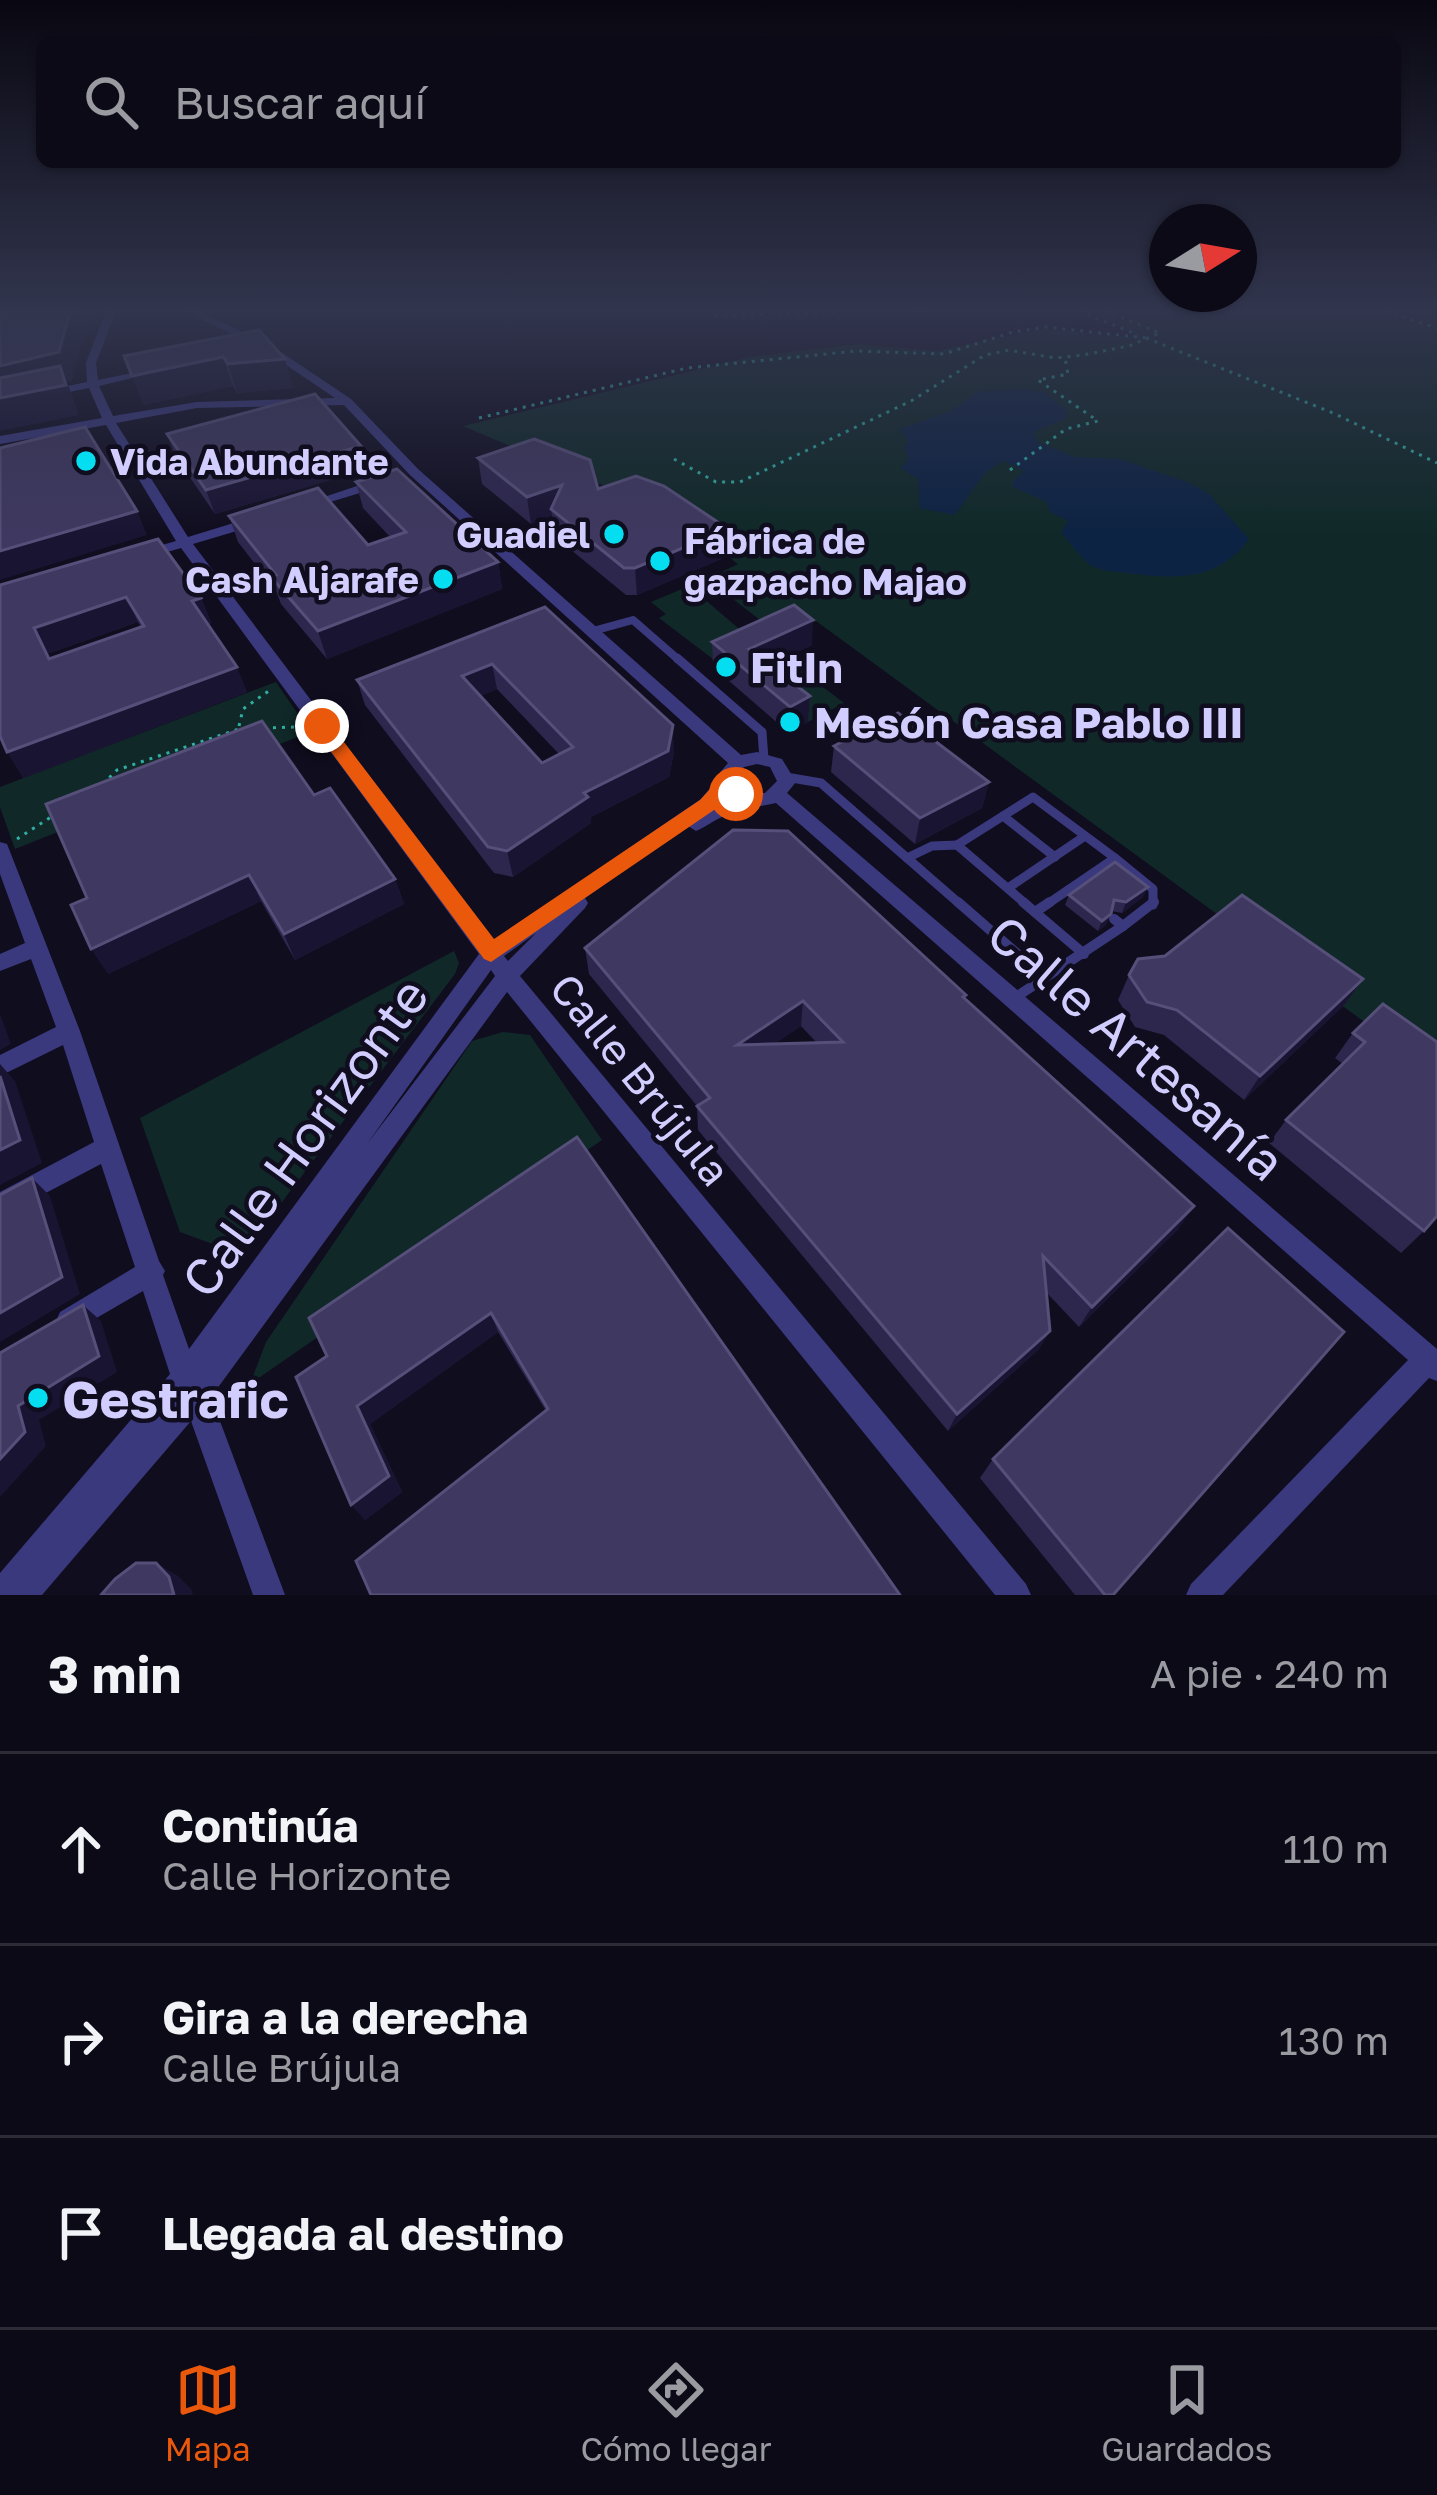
<!DOCTYPE html>
<html lang="es">
<head>
<meta charset="utf-8">
<style>
  :root { --surface:#0c0a17; --page:#151320; --text:#f1f3f6; --muted:#9a9aa1; --line:#2c2b36; --accent:#ea580c }
  body { margin:0; font-family:"Golos Text",sans-serif; background:var(--page); color:var(--text) }
  .compass { position:absolute; left:1149px; top:204px; width:108px; height:108px; border-radius:50%; background:var(--surface); box-shadow:0 3px 9px #0004; rotate:79deg }
  .stop { position:absolute; width:36px; height:36px; margin:-27px; border:9px solid #ea580c; border-radius:50%; background:#fff }
  .stop.end { background:#ea580c; border-color:#fff; box-shadow:0 3px 12px #0008 }
  .list { margin:0; padding:0; list-style:none }
  h2 { display:flex; justify-content:space-between; align-items:center; height:156px; margin:0; padding:0 48px; font-size:51px }
  h2 small { font-size:39px; font-weight:400; color:var(--muted) }
  .list li { display:grid; grid-template-columns:78px 1fr auto; gap:36px; align-items:center; box-sizing:border-box; height:192px; padding:0 48px; border-top:3px solid var(--line) }
  .list b { display:block; font-size:45px; white-space:nowrap }
  .list p { margin:0; font-size:39px; white-space:nowrap; color:var(--muted) }
  .list em { font-size:39px; font-style:normal; color:var(--muted) }
  .icon { flex:none; width:66px; height:66px; fill:none; stroke:currentColor; stroke-width:2; stroke-linecap:round; stroke-linejoin:round }
  .map { position:relative; flex:none; width:1437px; height:1595px; overflow:hidden }
  .search { position:absolute; background:var(--surface); box-shadow:0 3px 9px #0004; left:36px; right:36px; top:36px; height:132px; display:flex; align-items:center; gap:30px; box-sizing:border-box; padding:0 42px; border-radius:18px; color:var(--muted); font-size:45px }
  .sheet { height:732px; background:var(--surface) }
  nav { display:flex; justify-content:space-around; align-items:center; box-sizing:border-box; height:168px; border-top:3px solid var(--line); background:var(--surface); font-size:33px; color:var(--muted) }
  nav a { display:grid; justify-items:center; gap:6px }
  nav .on { color:var(--accent) }
  .map>svg:first-child { display:block }
</style>
</head>
<body>
<div class="map">
<svg width="1437" height="1595" viewBox="0 0 1437 1595">
  <rect width="100%" height="100%" fill="#100d1f"/>
  <g fill="#102928">
    <path d="M1087,311h350v764l-621,-454 -35,15 -74,-57 31,-15 -72,-52 -203,-86 287,-69 107,-13 78,7 107,-22 88,8 3,-4z"/>
    <path d="M689,586l63,54 -39,19 -54,-41 7,-4 -15,-12z"/>
    <path d="M785,658l59,45 -36,19 -59,-47z"/>
    <path d="M276,682l34,50 -295,117 -15,-42v-20z"/>
    <path d="M454,951l5,12 -4,11 -198,261 -28,15 -49,-18 -40,-114z"/>
    <path d="M503,1032l27,3 72,105 -352,244 16,-42 206,-301z"/>
  </g>
  <path fill="#0d2343" d="M1017,389l26,3 23,18 -1,9 -32,13 5,10 36,15 46,2 67,23 21,11 41,46c-31,43 -75,40 -122,34 -12,-2 -28,-1 -38,-9 -9,-7 -18,-20 -28,-32l7,-11 -18,-9 -3,-10 -34,-15v-6l11,-10 -20,-10c-25,10 -33,36 -50,54l-34,-7 -2,-29 -17,-11 8,-10 -5,-10 4,-7 -8,-12 53,-19 25,-18z"/>
  <g fill="none" stroke-linecap="round" stroke-linejoin="round">
    <g stroke="#30aea4" stroke-width="3" stroke-dasharray="3 6" stroke-linecap="butt">
      <path d="M1079,311l59,24"/>
      <path d="M1385,311l52,17"/>
      <path d="M715,315l234,-4"/>
      <path d="M1146,338l187,75 104,50"/>
      <path d="M479,418l208,-50 169,-17 88,3 69,-22 33,-5 101,11"/>
      <path d="M674,459l42,23h24l171,-81 74,-46 24,-5 46,8 28,-3 46,-9 31,-13 -55,-22"/>
      <path d="M1010,470l56,-41 32,-8 -60,-41 30,-6 -3,-16"/>
      <path d="M239,726l4,-17 27,-19"/>
      <path d="M264,728l32,-1"/>
      <path d="M103,784l14,-14 125,-42"/>
      <path d="M17,839l37,-24"/>
    </g>
    <path stroke="#3a397e" stroke-width="8" d="M593,631l40,-11 47,41"/>
    <g stroke="#3a397e" stroke-width="9">
      <path d="M677,658l85,74 2,27"/>
      <path d="M786,777l35,6 140,122"/>
      <path d="M1003,816l52,41"/>
      <path d="M957,845l76,-48 82,61"/>
      <path d="M907,858l25,-12 25,-1 70,60"/>
      <path d="M1008,888l77,-52"/>
      <path d="M1046,905l69,-47 38,31v16"/>
    </g>
    <g stroke="#3a397e" stroke-width="10">
      <path d="M958,902l87,76"/>
      <path d="M1023,902l61,52"/>
      <path d="M1035,912l15,-10"/>
      <path d="M1123,926l31,-24"/>
      <path d="M1013,999l110,-73 -9,-7"/>
    </g>
    <g fill="#3a397e" fill-rule="evenodd">
      <path d="M106,311h10l-20,52 2,17 54,-11 5,3 -58,14 14,30 84,-14 138,-4 -71,-48 -79,-39h13l74,35 79,53 67,70 323,286 16,-3 25,7 14,23 -9,11 650,556v32l-8,-3 -206,217h-37l5,-11 217,-224 -632,-557c-18,4 -35,6 -52,13 -10,4 -18,11 -28,15l-8,-5 -103,72 3,5 -3,5 -65,68 506,608 5,11h-36l-488,-603 -296,405 74,198h-32l-62,-174 -149,174h-42v-22l170,-199 -27,-83 -74,43 -9,-4 -4,-9 4,-9 75,-45 -34,-103 -101,53v-25l94,-50 -31,-97 -63,31v-21l56,-28 -25,-68 -31,12v-17l25,-11 -25,-69v-32l7,2 2,5 71,182 79,230 6,10 -2,4 26,74 290,-395 -298,-406 -38,11 -5,-1v-6l38,-11 -70,-116 -106,19v-8l102,-18 -13,-30 -89,18v-6l87,-18 -1,-19zM344,405l66,70 318,288 -11,13 1,3 -17,20 -208,142 -300,-397 67,-20v-6h-10l-62,19 -72,-114 81,-15zM757,764l13,3 7,14 -12,12c-14,1 -25,-1 -30,-16l9,-10zM726,794l7,6 -17,5zM536,933l-28,28 -4,-5zM491,970l4,6 -128,168z"/>
      <path d="M381,478l6,4 -1,3 -82,25 -7,-4z"/>
    </g>
  </g>
  <g fill="#2d264d" fill-rule="evenodd">
    <path d="M259,330l26,29 8,29 -56,5 -4,-7 -90,19z"/>
    <path d="M167,434l194,12 6,23 -152,45 -39,-57z"/>
    <path d="M478,458l120,31 130,67 -91,39h-11l-72,-59 -2,-20 -21,8 -49,-40z"/>
    <path d="M356,482l142,80 4,27 -175,70 -46,-55 -5,-13 -38,-49 -9,-26 139,29 23,-7 -28,-30z"/>
    <path d="M0,585l201,13 10,25 -3,2 39,67 -224,86zM138,622l3,5 -91,32 -3,-5z"/>
    <path d="M545,607l129,144 -5,26 -78,40v6l-78,54 -19,-4 -129,-168 -8,-25zM497,689l62,65 -17,9 -62,-67z"/>
    <path d="M712,642l100,3 -43,20 41,31 -2,26 -19,11 -76,-66z"/>
    <path d="M834,746l155,36 -7,26 -67,36 -84,-72z"/>
    <path d="M314,795l81,84 9,25 -109,56 -34,-59 -153,73z"/>
    <path d="M1069,895l74,2 -21,16 -11,-2 -5,14 -8,6 -33,-26z"/>
    <path d="M585,948l381,47 -1,3 214,230 -100,99 -33,-35 4,39 -12,19 -90,81 -250,-301 -1,-24 -108,-132zM801,1026l16,17 -43,1z"/>
    <path d="M1129,975l234,4 -18,25 -101,96 -80,-65 -29,-8 -17,-27z"/>
    <path d="M1383,1004l41,227 -23,22 -132,-110 17,-23 57,-56 -8,-6 18,-25z"/>
    <path d="M577,1137l323,458 -354,-184 -48,-79 -128,92 32,68 -37,28 -38,-164z"/>
    <path d="M993,1459l120,136h-38l-95,-117z"/>
  </g>
  <g fill="#1a1433">
    <path d="M73,311h29l-22,36 -8,34 -5,1 12,33 -79,16v-65l68,-47z"/>
    <path d="M223,357l10,29 -90,19 -11,-29z"/>
    <path d="M285,359l8,29 -56,5 -9,-29z"/>
    <path d="M361,446l6,23 -152,45 -9,-24z"/>
    <path d="M562,485l-11,24 1,7 -21,8 -4,-27z"/>
    <path d="M137,511l10,24 -147,45v-29z"/>
    <path d="M728,529v27l-91,39 -2,-27z"/>
    <path d="M498,562l4,27 -175,70 -9,-28z"/>
    <path d="M126,597l12,25 -91,32 -13,-26z"/>
    <path d="M201,598l10,25 -8,4 -11,-26z"/>
    <path d="M813,620l-1,25 -63,30v-26z"/>
    <path d="M492,664l5,25 -30,13 -5,-26z"/>
    <path d="M237,667l10,25 -224,86 -16,-26z"/>
    <path d="M810,696l-2,26 -19,11 1,-26z"/>
    <path d="M673,725l1,26 -5,26 -78,40v6l-78,54 -6,-26z"/>
    <path d="M989,782l-7,26 -67,36 5,-26z"/>
    <path d="M249,875l12,26 -153,73 -17,-25z"/>
    <path d="M395,879l9,25 -109,56 -11,-26z"/>
    <path d="M1148,887l-5,10 -21,16 4,-11z"/>
    <path d="M1111,914l-5,11 -8,6 4,-10z"/>
    <path d="M1363,979l-18,25 -101,96 16,-24z"/>
    <path d="M803,1001l-2,25 -64,44v-25z"/>
    <path d="M0,1014l11,30 -11,6z"/>
    <path d="M0,1064l15,17 27,82 -42,22z"/>
    <path d="M32,1178l18,18 30,98 -80,48v-29z"/>
    <path d="M1194,1206l-15,22 -100,99 13,-20z"/>
    <path d="M83,1305l18,16 16,51 -78,48 7,26 -46,51v-38l18,-53z"/>
    <path d="M491,1313l7,19 -128,92 32,68 -37,28 -14,-15 6,-99z"/>
    <path d="M1050,1331l-12,19 -90,81 9,-17z"/>
    <path d="M156,1563l22,13 13,13 2,6h-19z"/>
  </g>
  <g fill="#3f3860" stroke="#564f79" stroke-width="3" fill-rule="evenodd">
    <path d="M0,311h73l-5,8 -9,33 -59,14z"/>
    <path d="M259,330l26,29 -57,5 -5,-7 -91,19 -8,-20z"/>
    <path d="M60,366l6,19 -66,13v-20z"/>
    <path d="M315,394l46,52 -155,44 -39,-56z"/>
    <path d="M85,427l52,84 -137,40v-103z"/>
    <path d="M534,439l56,21 8,29 38,-13 28,10 64,43 -93,39h-11l-73,-59 11,-24 -35,12 -49,-39z"/>
    <path d="M397,469l101,93 -180,69 -47,-54 5,-2 -47,-59 89,-28 50,57 38,-13 -50,-50z"/>
    <path d="M158,539l43,59 -9,3 45,66 -230,85 -7,-16v-151zM126,597l18,29 -95,33 -15,-31z"/>
    <path d="M794,605l19,15 -64,29 61,47 -20,11 -78,-65z"/>
    <path d="M545,607l128,118 -5,26 -84,42 4,4 -81,54 -19,-4 -131,-167zM492,664l81,83 -31,16 -80,-87z"/>
    <path d="M898,713l91,69 -69,36 -86,-72z"/>
    <path d="M262,721l52,74 16,-7 65,91 -111,55 -35,-59 -158,74 -20,-44 16,-7 -41,-94z"/>
    <path d="M733,830l55,1 178,164 -3,2 231,209 -102,101 -49,-51 7,75 -93,83 -260,-308 13,-8 -125,-150zM803,1001l40,41 -106,3z"/>
    <path d="M1115,862l33,25 -22,15 -12,-2 -3,14 -9,7 -33,-26z"/>
    <path d="M1242,895l121,84 -103,97 -83,-66 -30,-8 -18,-27 9,-16 27,-3z"/>
    <path d="M1383,1004l54,38v174l-13,15 -138,-111 79,-78 -12,-9z"/>
    <path d="M0,1076l20,64 -20,10z"/>
    <path d="M577,1137l323,458h-529l-15,-34 192,-152 -57,-96 -134,93 32,70 -38,29 -55,-128 31,-21 -18,-38z"/>
    <path d="M32,1178l30,99 -62,36v-118z"/>
    <path d="M1228,1228l116,104 -231,263h-8l-112,-136z"/>
    <path d="M83,1305l16,51 -81,50 7,26 -25,27v-106z"/>
    <path d="M136,1563h20l13,14 5,18h-73l14,-16z"/>
  </g>
  <linearGradient id="sky" x2="0" y2="1"><stop stop-color="#090711"/><stop offset="0.58" stop-color="#31354d"/><stop offset="1" stop-color="#31354d" stop-opacity="0"/></linearGradient>
  <rect width="1437" height="534" fill="url(#sky)"/>
  <path fill="#ea580c" d="M315,721h13l166,218 206,-139 20,-22h13l12,16 -9,7 -10,-5 -12,14 -223,152 -7,-3 -169,-229z"/>
  <g fill="#05def1" stroke="#100d1f" stroke-width="4.5">
    <circle cx="86" cy="461" r="12"/>
    <circle cx="614" cy="534" r="12"/>
    <circle cx="660" cy="561" r="12"/>
    <circle cx="443" cy="579" r="12"/>
    <circle cx="726" cy="667" r="12"/>
    <circle cx="790" cy="722" r="12"/>
    <circle cx="38" cy="1398" r="12"/>
  </g>
  <g text-anchor="middle" dominant-baseline="central" stroke-width="9" stroke-linejoin="round" paint-order="stroke">
    <g font-size="36" font-weight="bold" fill="#d1cdfe" stroke="#100d1f" text-anchor="start">
      <text x="110" y="461">Vida Abundante</text>
      <text x="590" y="534" text-anchor="end">Guadiel</text>
      <text x="684" y="540">Fábrica de<tspan x="684" dy="41">gazpacho Majao</tspan></text>
      <text x="419" y="579" text-anchor="end">Cash Aljarafe</text>
    </g>
    <g font-size="42" font-weight="bold" fill="#d1cdfe" stroke="#100d1f" text-anchor="start">
      <text x="750" y="667">FitIn</text>
      <text x="814" y="722">Mesón Casa Pablo III</text>
    </g>
    <g font-size="42" fill="#d1cdfe" stroke="#100d1f">
      <text transform="translate(641 1079) rotate(51)">Calle Brújula</text>
    </g>
    <g font-size="51" fill="#d1cdfe" stroke="#100d1f">
      <text transform="translate(1137 1047) rotate(41)">Calle Artesanía</text>
      <text transform="translate(304 1137) rotate(-54)">Calle Horizonte</text>
    </g>
    <g font-size="51" font-weight="bold" fill="#d1cdfe" stroke="#100d1f" text-anchor="start">
      <text x="62" y="1398">Gestrafic</text>
    </g>
  </g>
</svg>
<svg class="compass" viewBox="-18 -18 36 36"><path d="M0-13l5 13h-10z" fill="#e53935"/><path d="M0 13l5-13h-10z" fill="#9a9aa1"/></svg>
<div class="stop" style="left:736px;top:794px"></div>
<div class="stop end" style="left:322px;top:726px"></div>
<div class="search"><svg class="icon" aria-label="search" viewBox="0 0 24 24"><circle cx="10" cy="10" r="6"/><path d="M15 15l6 6"/></svg>Buscar aquí</div>
</div>
<section class="sheet">
<h2>3 min<small>A pie · 240 m</small></h2>
<ul class="list">
<li><svg class="icon" aria-label="ahead" viewBox="0 0 24 24"><path d="M12 20V5M6 11l6-6 6 6"/></svg><div><b>Continúa</b><p>Calle Horizonte</p></div><em>110 m</em></li>
<li><svg class="icon" aria-label="right" viewBox="0 0 24 24"><path d="M7 20v-9h11M14 6l5 5-5 5"/></svg><div><b>Gira a la derecha</b><p>Calle Brújula</p></div><em>130 m</em></li>
<li><svg class="icon" aria-label="arrive" viewBox="0 0 24 24"><path d="M6 21V4h12l-3 4 3 4H6"/></svg><div><b>Llegada al destino</b></div></li>
</ul>
</section>
<nav>
<a class="on"><svg class="icon" aria-label="map" viewBox="0 0 24 24"><path d="M3 6l6-2 6 2 6-2v14l-6 2-6-2-6 2zM9 4v14M15 6v14"/></svg>Mapa</a>
<a><svg class="icon" aria-label="directions" viewBox="0 0 24 24"><path d="M12 3l9 9-9 9-9-9zM9 14v-3h6M13 9l2 2-2 2"/></svg>Cómo llegar</a>
<a><svg class="icon" aria-label="saved" viewBox="0 0 24 24"><path d="M7 4h10v16l-5-4-5 4z"/></svg>Guardados</a>
</nav>
</body>
</html>
